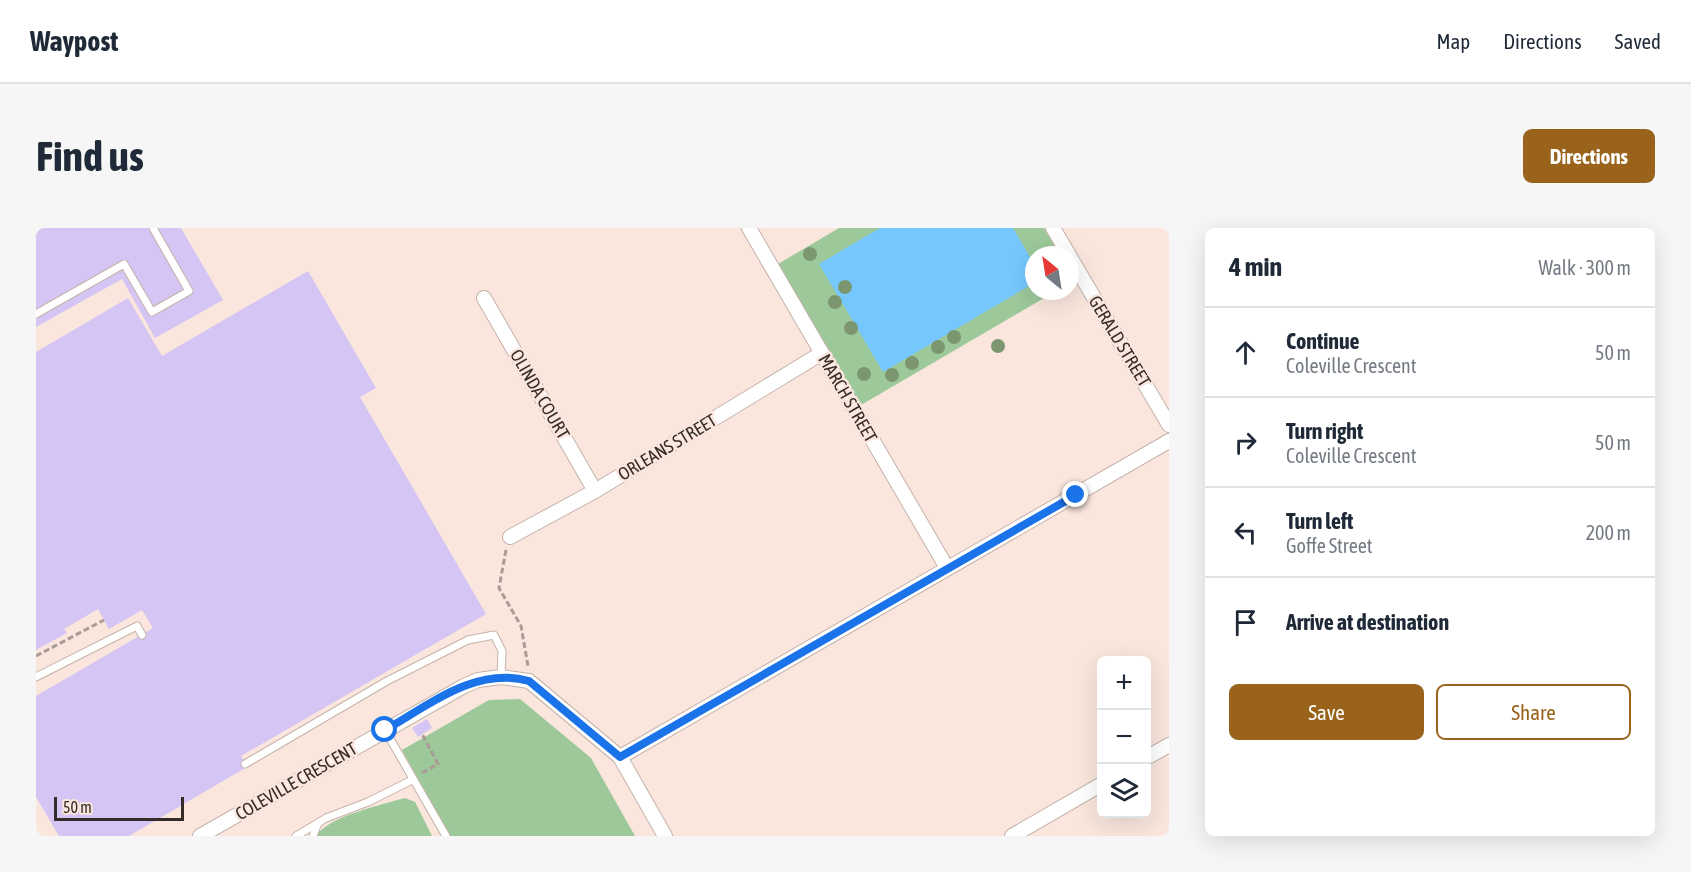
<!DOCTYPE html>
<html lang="en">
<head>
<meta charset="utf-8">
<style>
  :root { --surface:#fff; --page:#f6f6f7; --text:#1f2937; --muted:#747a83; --line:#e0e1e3; --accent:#99631b }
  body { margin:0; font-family:"Asap Condensed",sans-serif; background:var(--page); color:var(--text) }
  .controls { position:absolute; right:18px; bottom:18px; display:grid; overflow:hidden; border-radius:9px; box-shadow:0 6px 24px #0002 }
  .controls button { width:54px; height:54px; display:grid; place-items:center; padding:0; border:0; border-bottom:2px solid var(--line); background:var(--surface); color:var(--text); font:30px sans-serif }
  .compass { position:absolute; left:989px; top:18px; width:54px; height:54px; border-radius:50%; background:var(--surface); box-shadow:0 6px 24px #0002; rotate:330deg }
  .scale { position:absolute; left:18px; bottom:15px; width:130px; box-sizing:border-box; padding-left:6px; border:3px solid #342c29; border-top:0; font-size:16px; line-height:21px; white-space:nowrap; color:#342c29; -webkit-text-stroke:4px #fae6dd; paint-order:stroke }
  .stop { position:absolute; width:18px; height:18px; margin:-14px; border:4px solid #1a73e8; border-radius:50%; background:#fff }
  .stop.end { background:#1a73e8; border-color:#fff; box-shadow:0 2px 6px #0008 }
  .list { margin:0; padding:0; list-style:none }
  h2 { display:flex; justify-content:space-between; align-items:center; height:78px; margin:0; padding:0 24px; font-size:26px }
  h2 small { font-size:20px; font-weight:400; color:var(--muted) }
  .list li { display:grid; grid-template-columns:39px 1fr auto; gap:18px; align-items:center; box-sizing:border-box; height:90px; padding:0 24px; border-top:2px solid var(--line) }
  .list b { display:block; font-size:22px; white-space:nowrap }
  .list p { margin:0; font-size:20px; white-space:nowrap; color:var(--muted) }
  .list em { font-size:20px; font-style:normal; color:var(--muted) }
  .actions { display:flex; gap:12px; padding:18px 24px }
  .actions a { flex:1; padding:14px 0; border:2px solid var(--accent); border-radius:9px; text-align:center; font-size:21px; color:var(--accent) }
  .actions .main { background:var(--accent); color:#fff }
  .icon { flex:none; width:33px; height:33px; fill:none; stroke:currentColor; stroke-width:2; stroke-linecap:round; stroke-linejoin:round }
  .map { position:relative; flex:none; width:1133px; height:608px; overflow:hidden; border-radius:9px }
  header { display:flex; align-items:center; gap:36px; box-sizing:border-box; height:84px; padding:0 30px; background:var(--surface); border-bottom:2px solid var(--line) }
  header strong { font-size:28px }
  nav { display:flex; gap:33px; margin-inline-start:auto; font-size:21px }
  .intro { display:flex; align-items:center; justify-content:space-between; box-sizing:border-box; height:144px; padding:0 36px }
  h1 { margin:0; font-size:42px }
  .button { padding:15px 27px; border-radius:9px; background:var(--accent); color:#fff; font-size:21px; font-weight:700 }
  main { display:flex; gap:36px; padding:0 36px }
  aside { flex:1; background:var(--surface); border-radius:9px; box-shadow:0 6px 24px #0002 }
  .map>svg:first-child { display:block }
</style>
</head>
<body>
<header>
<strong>Waypost</strong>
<nav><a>Map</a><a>Directions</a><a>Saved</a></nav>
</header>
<div class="intro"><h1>Find us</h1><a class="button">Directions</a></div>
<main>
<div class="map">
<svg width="1133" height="608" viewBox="0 0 1133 608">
  <rect width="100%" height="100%" fill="#fae6dd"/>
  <g fill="#9cc89a">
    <path d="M803,0h205l16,27h-26v36h22l-195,114 -83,-141z"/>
    <path d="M484,471l71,59 44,78h-185l-48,-86 87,-50z"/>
    <path d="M369,570l10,4 17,34h-116c13,-20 65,-31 89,-38z"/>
  </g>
  <path fill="#75c7fe" d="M844,0h133l21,36v19l-151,89 -64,-108z"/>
  <g fill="#d4c5f5">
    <path d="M0,0h145l42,72 -68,38 -33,-59 -86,48z"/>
    <path d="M272,43l68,117 -16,9 126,217 -245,142 6,11 -118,69h-70l-23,-39v-101l117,-68 -11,-18 -33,19 -11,-20 -34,20 3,4 -31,17v-298l92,-54 34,58z"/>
    <path d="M391,491l5,9 -14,9 -6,-9z"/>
  </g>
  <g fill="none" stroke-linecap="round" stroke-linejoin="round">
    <defs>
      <g id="lane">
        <path d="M0,86l88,-50 28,48 37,-21 -36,-63"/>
        <path d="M0,449l101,-51 5,9"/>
        <path d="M349,502l61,106"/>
        <path d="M209,536l142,-83 81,-41 26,-5 8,16 -1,26"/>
        <path d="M260,608l22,-13"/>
        <path d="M277,608l5,-13 8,-5 42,-16 44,-22"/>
      </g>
      <g id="street">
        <path d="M713,0l198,340"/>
        <path d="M1017,0l16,27"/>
        <path d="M1034,29l99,168"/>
        <path d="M448,70l111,193"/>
        <path d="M474,309l85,-46 227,-138"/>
        <path d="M584,529l549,-316"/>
        <path d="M1110,530l23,-13"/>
        <path d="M164,608l264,-150 14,-6 23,-3 28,4 91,76 45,79"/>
        <path d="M976,608l90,-52"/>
      </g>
    </defs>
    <use href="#lane" stroke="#c4b2a9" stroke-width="9"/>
    <use href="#street" stroke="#c4b2a9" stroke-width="16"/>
    <g stroke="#ab9b95" stroke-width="3" stroke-dasharray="6 3" stroke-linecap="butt">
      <path d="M470,322l-7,38 22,38 7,40"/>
      <path d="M0,428l68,-36"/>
      <path d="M386,545l16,-9 -16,-30"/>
    </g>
    <use href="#lane" stroke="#fff" stroke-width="7"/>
    <use href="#street" stroke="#fff" stroke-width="14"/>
  </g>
  <g fill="#7c9770">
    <circle cx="774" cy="26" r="7"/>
    <circle cx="809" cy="59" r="7"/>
    <circle cx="799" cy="74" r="7"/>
    <circle cx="815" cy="100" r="7"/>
    <circle cx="918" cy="109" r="7"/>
    <circle cx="962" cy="118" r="7"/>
    <circle cx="902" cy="119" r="7"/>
    <circle cx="876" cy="135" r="7"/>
    <circle cx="828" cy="146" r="7"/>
    <circle cx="856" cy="147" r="7"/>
  </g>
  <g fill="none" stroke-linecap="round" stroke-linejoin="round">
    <path stroke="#1a73e8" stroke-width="8" d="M349,502c44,-25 91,-64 144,-49l91,76 456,-262"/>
  </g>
  <g text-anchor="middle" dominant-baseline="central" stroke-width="5" stroke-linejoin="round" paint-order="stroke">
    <g font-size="18" fill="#342c29" stroke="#fae6dd">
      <text transform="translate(1084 113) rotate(59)">GERALD STREET</text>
      <text transform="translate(504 166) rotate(60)">OLINDA COURT</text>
      <text transform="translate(812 170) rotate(60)">MARCH STREET</text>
      <text transform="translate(631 219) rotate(-31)">ORLEANS STREET</text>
      <text transform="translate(260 553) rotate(-30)">COLEVILLE CRESCENT</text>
    </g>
  </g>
</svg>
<div class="controls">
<button>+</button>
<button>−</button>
<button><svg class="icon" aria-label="layers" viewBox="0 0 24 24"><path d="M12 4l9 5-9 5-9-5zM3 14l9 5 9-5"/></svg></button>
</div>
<svg class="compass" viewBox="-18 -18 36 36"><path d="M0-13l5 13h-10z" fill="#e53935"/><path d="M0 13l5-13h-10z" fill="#747a83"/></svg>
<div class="scale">50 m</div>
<div class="stop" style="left:349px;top:502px"></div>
<div class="stop end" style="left:1040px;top:267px"></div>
</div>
<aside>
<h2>4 min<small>Walk · 300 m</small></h2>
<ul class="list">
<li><svg class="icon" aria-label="ahead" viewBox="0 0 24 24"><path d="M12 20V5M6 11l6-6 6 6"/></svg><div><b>Continue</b><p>Coleville Crescent</p></div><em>50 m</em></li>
<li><svg class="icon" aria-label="right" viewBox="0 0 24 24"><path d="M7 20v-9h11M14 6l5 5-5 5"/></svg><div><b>Turn right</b><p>Coleville Crescent</p></div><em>50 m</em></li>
<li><svg class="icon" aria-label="left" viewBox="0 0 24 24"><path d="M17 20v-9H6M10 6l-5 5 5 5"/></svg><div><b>Turn left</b><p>Goffe Street</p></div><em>200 m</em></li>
<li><svg class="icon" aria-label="arrive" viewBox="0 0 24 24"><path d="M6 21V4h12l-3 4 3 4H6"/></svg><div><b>Arrive at destination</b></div></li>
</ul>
<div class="actions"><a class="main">Save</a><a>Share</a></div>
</aside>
</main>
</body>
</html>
